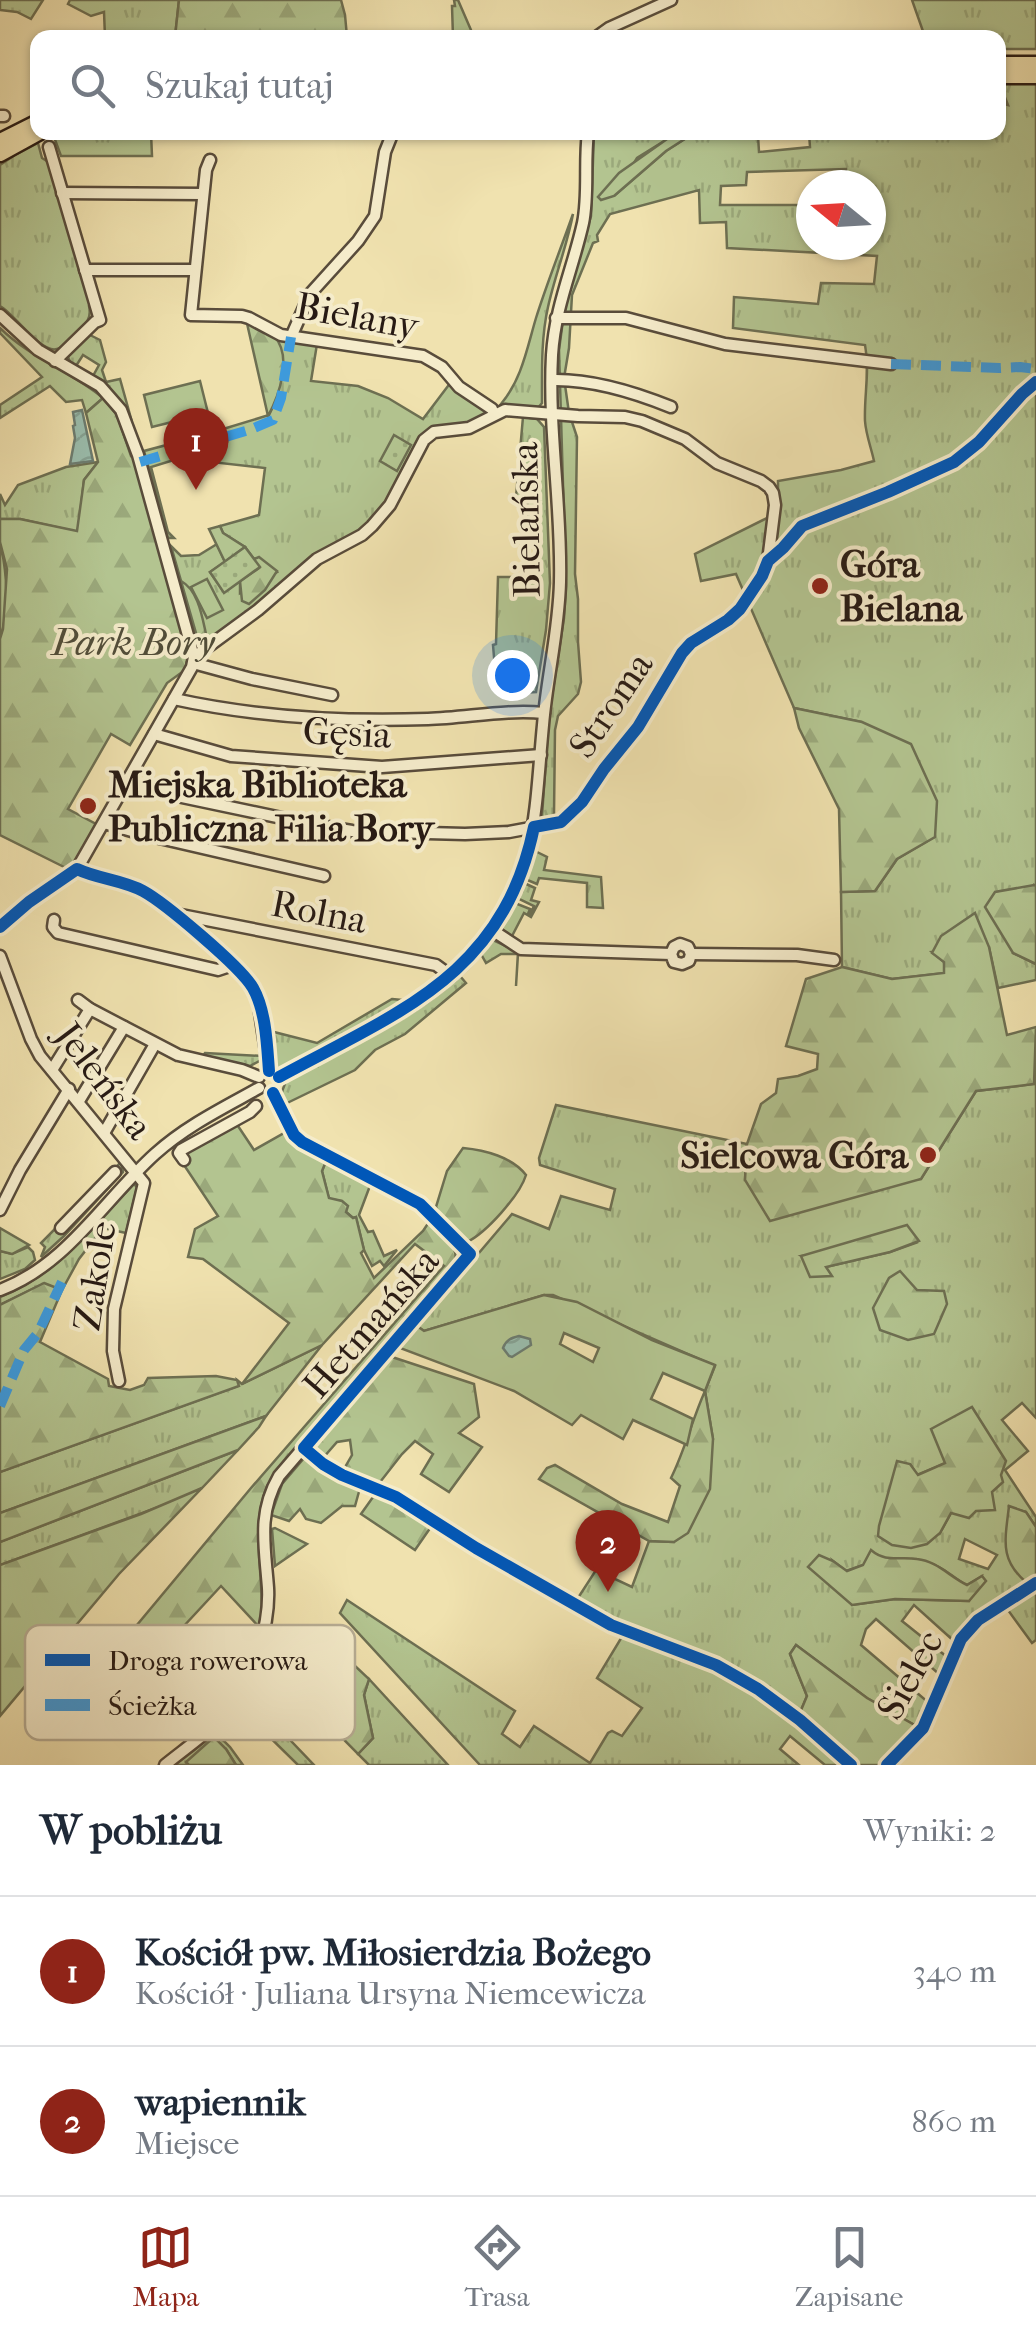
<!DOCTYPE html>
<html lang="pl">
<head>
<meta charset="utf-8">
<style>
  :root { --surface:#fff; --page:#f2f2f3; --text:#1f2937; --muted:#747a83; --line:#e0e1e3; --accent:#8f2418 }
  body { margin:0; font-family:"IM FELL French Canon",serif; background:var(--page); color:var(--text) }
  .compass { position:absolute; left:796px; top:170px; width:90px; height:90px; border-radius:50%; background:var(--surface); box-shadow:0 2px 8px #0004; rotate:288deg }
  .you { position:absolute; left:512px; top:675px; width:35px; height:35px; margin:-25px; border:8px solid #fff; border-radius:50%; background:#1a73e8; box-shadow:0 0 0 15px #1a73e833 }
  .badge { display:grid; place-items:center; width:65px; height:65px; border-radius:50%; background:var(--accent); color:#fff; font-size:32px; font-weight:700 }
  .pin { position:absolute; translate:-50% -82px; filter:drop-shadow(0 2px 5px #0008) }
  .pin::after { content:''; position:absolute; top:52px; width:35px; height:30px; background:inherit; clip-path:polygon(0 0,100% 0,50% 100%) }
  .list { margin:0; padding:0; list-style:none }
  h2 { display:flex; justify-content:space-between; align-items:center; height:130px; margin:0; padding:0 40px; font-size:42px }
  h2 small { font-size:32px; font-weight:400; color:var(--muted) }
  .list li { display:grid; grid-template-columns:65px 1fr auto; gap:30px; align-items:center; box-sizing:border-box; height:150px; padding:0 40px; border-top:2px solid var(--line) }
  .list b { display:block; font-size:38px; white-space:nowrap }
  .list p { margin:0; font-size:32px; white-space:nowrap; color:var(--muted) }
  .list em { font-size:32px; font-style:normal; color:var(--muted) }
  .icon { flex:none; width:55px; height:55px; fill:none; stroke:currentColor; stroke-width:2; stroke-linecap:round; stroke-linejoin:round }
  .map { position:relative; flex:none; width:1036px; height:1765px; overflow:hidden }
  .search { position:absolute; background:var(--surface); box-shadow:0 2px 8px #0004; left:30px; right:30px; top:30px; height:110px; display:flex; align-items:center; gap:25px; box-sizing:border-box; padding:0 35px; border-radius:20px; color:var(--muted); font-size:38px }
  .sheet { height:430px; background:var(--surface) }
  nav { display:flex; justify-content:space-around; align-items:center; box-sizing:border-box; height:140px; border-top:2px solid var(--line); background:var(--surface); font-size:28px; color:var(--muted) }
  nav a { display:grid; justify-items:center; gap:5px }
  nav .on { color:var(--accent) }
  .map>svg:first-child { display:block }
</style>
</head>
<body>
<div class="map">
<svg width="1036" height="1765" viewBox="0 0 1036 1765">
  <defs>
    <pattern id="grass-tufts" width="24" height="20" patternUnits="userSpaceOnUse" patternTransform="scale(2.5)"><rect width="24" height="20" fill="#b3c490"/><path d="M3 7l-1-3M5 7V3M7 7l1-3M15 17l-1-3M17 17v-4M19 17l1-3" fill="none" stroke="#9aa87b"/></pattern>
    <pattern id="forest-firs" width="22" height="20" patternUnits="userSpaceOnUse" patternTransform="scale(2.5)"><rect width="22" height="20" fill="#b3c490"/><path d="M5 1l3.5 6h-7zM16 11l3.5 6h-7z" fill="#9aa87b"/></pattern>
    <pattern id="park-dots" width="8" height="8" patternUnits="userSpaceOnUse" patternTransform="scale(2.5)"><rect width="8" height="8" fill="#b3c490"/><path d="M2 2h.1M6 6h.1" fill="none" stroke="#9aa87b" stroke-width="1.8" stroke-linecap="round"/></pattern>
    <pattern id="water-waves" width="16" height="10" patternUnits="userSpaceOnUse" patternTransform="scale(2.5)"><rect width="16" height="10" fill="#9abdad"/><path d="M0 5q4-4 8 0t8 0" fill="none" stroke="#85a294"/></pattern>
  </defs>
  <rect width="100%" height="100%" fill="#f0e2af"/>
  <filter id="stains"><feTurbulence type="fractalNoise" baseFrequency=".002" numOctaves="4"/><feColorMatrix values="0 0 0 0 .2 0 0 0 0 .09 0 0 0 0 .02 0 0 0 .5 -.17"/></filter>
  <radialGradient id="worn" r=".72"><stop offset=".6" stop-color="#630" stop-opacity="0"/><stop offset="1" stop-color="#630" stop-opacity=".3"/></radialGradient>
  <g fill="url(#grass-tufts)" stroke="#6d6f52" stroke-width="2.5" fill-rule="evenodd">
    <path d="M0,0h43l-12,19 -14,-7 -17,-2z"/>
    <path d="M70,0h109l-4,37h-70l-1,-25 -13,4 -23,-12z"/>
    <path d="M454,0h4l16,37h-21l-1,-31h3z"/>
    <path d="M912,0h124v49h-37l-1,-11 -73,-1z"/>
    <path d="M999,80l37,1v805l-2,-1 -21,68 23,11v16l-38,8 -9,-41 -57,5 12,10 1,11 -53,6 -50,-12 -1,-75 34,-1 22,-32 37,-22 -72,-115 -68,-14 -58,-134 -35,7 -6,-27 74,-37v-19l9,-4v-13l63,-11 33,-9c-3,-14 -8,-26 -9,-40 -1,-26 5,-50 0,-76l-132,-17 1,-31 84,7 3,-21 53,1 3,-28 -150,-8 -1,-26 -26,1 -1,-33 -89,24 -13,21 1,6 -5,2 -21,52 -3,53 -5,30 5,35 8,24 -2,137 3,25v43l3,40 -3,12 -20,22 -3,14 -1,84 -3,6 -4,1 -5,-5 7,-100 15,-98 2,-32 -7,-236 6,-45 26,-89 3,-83h83l-40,25 -23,38 52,-45 28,-18h81l-17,2 1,17 51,-5 -1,-14 189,-1 1,-29 9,2 -4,-10h-5zM846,169v16h25v60h-60v-40h-91l1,-19 25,-1 1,-13z"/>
    <path d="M75,132l76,1 1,23h-91l-7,-19z"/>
    <path d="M38,143l4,15 8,5 41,141 -2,2c3,13 -3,18 -13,27 -5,5 -12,14 -19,16 -16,5 -42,-35 -57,-43v-141l15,-10z"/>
    <path d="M573,214c-6,32 -18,61 -25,93 -7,31 -6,64 -6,96l-5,6 -36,-5c21,-25 26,-56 35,-86 11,-35 25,-70 37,-104z"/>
    <path d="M0,328c30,30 71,43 103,70l-17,15 -4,-13 -16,2 -16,-16 -50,32v-13l42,-28 -42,-44z"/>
    <path d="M90,335l10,5 6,22 -4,8 4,12 14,-3 12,43c-9,-20 -21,-35 -39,-46l6,-11 -16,-10 -7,11 -5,-2 -3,-7 3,-7z"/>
    <path d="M274,335l43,9 -6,37 47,5 30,12 35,21 28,-37 37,30v2l-20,10 -35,4 -45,74 -28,30 -57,32 -33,30 -66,51 -6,-5 -27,-94 10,10 18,-1 18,-11 8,18 -15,10 14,20 16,-11v12l37,-21 -18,-14 -5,1 -9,-12 -22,-14 -3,-7 39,-11 6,-47 -54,-6 -1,-29 59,-18c15,-28 8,-50 5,-80z"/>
    <path d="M523,417l14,2 7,8 6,156 -4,47 -10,62 -31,2 -2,-13h-7l-3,-36 3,-1 2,-67h38l4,-53 -14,-3 2,-22 -12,-2z"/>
    <path d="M178,442l-1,17 -26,8 17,65 6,6h-6l-24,-87z"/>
    <path d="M98,462l-14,18 -6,52 -58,-13h-20v-25l5,11 13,-20 48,-18z"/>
    <path d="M0,542c7,30 10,68 0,97z"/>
    <path d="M535,851l12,6 -3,13 57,7 2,31 -16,-1v-24l-48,-5 -2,6 -12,-5z"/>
    <path d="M524,883l11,5 -4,12 8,2 -8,15 -7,-4 -13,25 -10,-10 14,-25 15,6 -2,5 2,1 4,-9 -17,-8z"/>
    <path d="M493,940l13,6 1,-2 11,8 -2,34 2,-32h-17l-15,9 -5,-9z"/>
    <path d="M460,976l6,7 -61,51 -30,16 -20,20 -72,35 -2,-11 5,-13 146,-83z"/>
    <path d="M392,999l10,1 4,4 -117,63 -9,4 -6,-4 -4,-36 47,12z"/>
    <path d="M205,1053l58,3v3l-13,7 -47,-10z"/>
    <path d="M1036,1059v359l-14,-15 -20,17 26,31 -23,19 31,47v10l-10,-15 -17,-5 19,77 -73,58 -41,-37 -12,16 45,36 -7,18 -64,-56 -10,10 -5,16 68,58 -11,24 -51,-29 -71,-53 -6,9 17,42 -8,19 -16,-13 -207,-101 20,-31 36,17 17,-46 25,1 39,-103 -8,-48 10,-25 -162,-71h-9l-120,36 -7,-5 95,-112 37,15 12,-33 49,14 5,-21 -75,-24 -1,-7 17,-53 191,39 -2,36 176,-1 55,-88 58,-7zM918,1242l-28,10 -64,15 -24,-11zM946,1463l5,50 -11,20 -30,-69 7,11zM965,1539l32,16 -9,14 -29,-10zM881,1559c21,0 39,-2 58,8 10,5 17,13 28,18l14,-8 -12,24 -74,-2 -43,6 -19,-44 13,10z"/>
    <path d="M326,1161l45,22 -12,32 9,17 5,-1 11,25 13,-6 -13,16 -4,-5 -8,5 -8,-16 -8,-33 -3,1 -7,-6 -4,-11 -13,-2 -7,-28z"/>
    <path d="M121,1162l2,10 -59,64 -23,21 4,-10 -4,-4z"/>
    <path d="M134,1184l3,3 -11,46 -23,-5 -24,31 -17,31 -19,-6 -43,21v-8c57,-22 93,-70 134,-113z"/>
    <path d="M28,1247l5,5 2,8 -10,9 -25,10v-28l12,3z"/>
    <path d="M322,1345l-56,71 -266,97v-41l238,-86 -1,-6 5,4z"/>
    <path d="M238,1450l-36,38 -16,9 -186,68v-23z"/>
    <path d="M1036,1588v52l-4,3 -27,-37z"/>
    <path d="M347,1600l168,111 -13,23 18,13 14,-21 56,37 18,-30 4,-2 10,5 20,-28 -45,-30 26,-43 72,25 55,29 44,30 52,46h-21l-35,-29 -10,13 19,16h-319l-140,-152z"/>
    <path d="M369,1679l79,86h-79l-11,-11 15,-16 -9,-43z"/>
    <path d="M247,1690l24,30 43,45h-16l-60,-59z"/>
    <path d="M215,1732l15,15 13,18h-7l-10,-16 -39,14 2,2h-15z"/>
  </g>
  <g fill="url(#forest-firs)" stroke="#6d6f52" stroke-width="2.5">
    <path d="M179,0h162l4,15 2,22h-172z"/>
    <path d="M677,132l17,1 -28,18 -52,45 -13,4 -3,-3 21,-24z"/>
    <path d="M246,319c9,5 22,10 28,17 19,20 5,60 -6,80z"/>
    <path d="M103,398l14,17 14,41 4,-1 55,204 -5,11 -18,13 -37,62 -19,-11 -43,75 28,15 -22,39 -9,9 -1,-5 -64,-32v-196l3,-10 4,-60 -7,-27v-23h20l57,12 7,-51 14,-18 -12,-49z"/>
    <path d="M220,526l3,7 22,14 -20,15 -16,-33z"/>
    <path d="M259,557l18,14 -12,19 -16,14 -7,-3 -2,-20 19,-13 -5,-9z"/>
    <path d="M181,581c17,9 21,35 25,53l-8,6z"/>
    <path d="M794,708l68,14 49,22 26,57 -2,36 -38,22 -22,32 -34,1 -2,-83 -40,-81z"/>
    <path d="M1034,885l2,1v78l-23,-11 -28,-46 10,-15z"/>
    <path d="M975,913l14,34 18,88 29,-8 -2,57 -58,7 -55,88 -151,42 -25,-41 2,-36 14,-40 15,-11 2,-14 20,-3 19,-7 1,-15 -32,-8 20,-67 36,-12 50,12 52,-6v-11l-12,-9 9,-17z"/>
    <path d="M232,1117l22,33 32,-18 11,15 29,14 -4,10 7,27 13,3 6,5 -2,6 7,6 3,-1 8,33 -3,3 13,25 49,-47 6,-9c16,11 30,23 26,43l-188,221c-19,47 0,92 -7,142l-39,-42 -39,42h-6l-13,7 -111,92 199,-239 193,-222 -29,-22 -93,101 -80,39 47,-61 -86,-64 -15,-2 7,-28 23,-13 -42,-63 27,-21z"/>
    <path d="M463,1148c22,2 49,9 63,27 -6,20 -40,58 -59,67l-27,-27 -4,-8 11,-36z"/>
    <path d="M907,1225l12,16 -29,11 -64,15 6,9 -22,1 -9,-21z"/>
    <path d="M0,1228l29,17 -17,9 -12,-3z"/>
    <path d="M900,1271l17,19 27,1 3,13 -13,30 -26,6 -28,-10 -7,-22 16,-30z"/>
    <path d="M44,1283l18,7 -22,52 68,37 1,7 21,4 14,-5 4,-7 68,-2 21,4 2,6 -239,86v-167z"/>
    <path d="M392,1357l82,27 5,33 -20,16 23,14 -33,45 -28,-18 12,-20 -18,-13 -13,13 -25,32 -33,-17 8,-14 -2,-15 -13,2 -14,16 -10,-9z"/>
    <path d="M705,1391l8,48 -3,50 -22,44 -14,9 -25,-1 -110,-62 8,-11 8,-3 67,39 46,18 12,-36 -9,-8c14,-28 21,-58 34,-87z"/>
    <path d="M972,1407l34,54 -5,14 2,7 -11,10 3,18 -19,1 -7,7 -18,-5 -11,20 -13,11 -16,4 -19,-3 -14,-9 1,-10 18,-65 13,3 8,11 27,-12 -14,-34z"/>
    <path d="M266,1416l-7,11 -21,23 -238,92v-29z"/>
    <path d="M305,1457l21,14 34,17 -5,18h-13l-21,17 -15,-4 -6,-10 -11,12 -18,-6 11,-31z"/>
    <path d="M202,1488l-83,86 -119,142v-151l141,-51z"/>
    <path d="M380,1495h5l48,29 -18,26 -54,-36 12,-17z"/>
    <path d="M1009,1506l17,6 10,15v52l-8,5c-29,-24 -23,-43 -19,-78z"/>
    <path d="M275,1528l32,16 -32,22 -3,-37z"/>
    <path d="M871,1550c15,13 28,6 46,9 20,2 33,18 50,26l15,-9 4,5 -17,20 -74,-2 -43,6 -44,-38 11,-12 14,6 14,10 16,-6z"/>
    <path d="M271,1629l27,20 20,-18 51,48 -5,16 9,43 -15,16 -97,-98z"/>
    <path d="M796,1645l71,53 51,29 -36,38h-26l-57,-50 8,-19 -17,-42z"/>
    <path d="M214,1737l12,12 10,16h-47l-3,-3z"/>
  </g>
  <g fill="url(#park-dots)" stroke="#6d6f52" stroke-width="2.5">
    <path d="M394,435l17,10 -14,26 -17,-10z"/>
    <path d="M245,547l15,20 -36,26 -14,-21z"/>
  </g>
  <g fill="#b3c490" stroke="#6d6f52" stroke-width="2.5" fill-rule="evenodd">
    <path d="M200,381l8,32 -56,14 -8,-32z"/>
    <path d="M207,579l16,31 -16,8 -16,-31z"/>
    <path d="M544,1295l33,7 75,38 63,25 -10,26 -42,-18 -12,26 42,20 -6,26 -54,-25 -10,19 -42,-24 -9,10 -58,-34 -114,-43 17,-22 7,5zM564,1333l35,15 -6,14 -33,-18z"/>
  </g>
  <g fill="url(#water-waves)" stroke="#6c7c70" stroke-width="2.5">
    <path d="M82,410l11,51 -23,3 5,-26 -2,-12 2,-1 -2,-13z"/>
    <path d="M519,1336l11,3 1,6 -19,12 -3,-1 -6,-8c3,-8 8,-10 16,-12z"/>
  </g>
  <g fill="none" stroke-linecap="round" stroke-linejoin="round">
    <defs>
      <g id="minor">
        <path d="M595,38l14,-10 62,-28"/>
        <path d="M0,116h4"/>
        <path d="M49,147l51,173 -5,2 -40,39"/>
        <path d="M210,160l-4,10 -15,145 51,1 7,2 32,17 142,21 19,11 17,20 33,22 2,5"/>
        <path d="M62,193l141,1"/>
        <path d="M85,270h110"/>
        <path d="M0,315l38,35 62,36 21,24 17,45 56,202"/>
        <path d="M556,318h70l99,26 166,20"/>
        <path d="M291,337l19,-43 48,-53 17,-25 10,-64 8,-20"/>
        <path d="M552,380c40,-1 82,12 119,27"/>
        <path d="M193,663l59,16 80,16"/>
        <path d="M174,699c82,18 169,23 254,20 38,-1 78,-10 116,-6"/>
        <path d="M154,734l77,22 151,11 159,-12"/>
        <path d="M104,823l38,11 182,42"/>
        <path d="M77,869c21,10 47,11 67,23 27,16 103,80 114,107l11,72"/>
        <path d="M176,914l260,51 15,11"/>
        <path d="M54,920l-1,7 5,6 160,37 15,-5"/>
        <path d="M0,927l29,-25 48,-33 115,-202 2,-10 64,-47 59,-51 45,-24 10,-9 18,-21 34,-65 10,-8 35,-4 36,-18 73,6 47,1 17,4 43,18 32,24 44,18 8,6 4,6 2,12 -7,56 -6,15 -22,33 -12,11 -37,23 -9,10 -44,74 -34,42 -22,33 -10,11 -15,10 -48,9 -44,2 -113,-3 -37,-6 -190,-40"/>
        <path d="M492,930l29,19 150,5 3,-7 6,-3 8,3 3,7 -2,7 -7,3 -8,-2 -3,-8"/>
        <path d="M691,954l106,1 37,5"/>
        <path d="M0,956l31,83 9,17 104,127 -30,126 -1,42 6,30"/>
        <path d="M78,1000l12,9 88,46 64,15 17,7"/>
        <path d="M52,1070l38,-61"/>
        <path d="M279,1077c72,-39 156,-71 206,-137 53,-70 50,-133 58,-215 4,-48 16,-95 17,-143 2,-76 -12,-151 -8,-227 3,-48 21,-87 31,-132 6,-30 1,-60 5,-91"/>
        <path d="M79,1101l45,-74"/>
        <path d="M104,1133l51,-89"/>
        <path d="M184,1160l-5,-7 2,-3 69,-38 6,-6"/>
        <path d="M0,1210l20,-40 49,-81"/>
        <path d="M61,1228l54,-56"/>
        <path d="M0,1290c67,-25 104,-90 155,-136 31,-28 68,-46 104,-66"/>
        <path d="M304,1448l19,16 19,11 54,22 80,51 135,77 105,40 42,24 42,31 51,45"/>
        <path d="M165,1765c21,-17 46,-34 64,-55 24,-28 41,-86 39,-122 -3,-42 -11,-74 11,-112l191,-222 -50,-50 -118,-62 -8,-7 -21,-42"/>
        <path d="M887,1765l36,-37 38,-89 17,-19 58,-37"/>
      </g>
      <g id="major">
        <path d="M998,64h38"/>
        <path d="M998,76h38"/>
        <path d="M0,141l38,-19"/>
        <path d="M0,154l40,-22"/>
      </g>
    </defs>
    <use href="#minor" stroke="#594c3b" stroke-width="15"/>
    <use href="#major" stroke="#271a14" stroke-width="19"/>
    <use href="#minor" stroke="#f5eccb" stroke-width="10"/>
    <use href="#major" stroke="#f0e2af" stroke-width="14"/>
    <g stroke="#3d9bde" stroke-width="10" stroke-dasharray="20 10" stroke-linecap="butt">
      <path d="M891,364l108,4 21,-1 16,2"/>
      <path d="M140,462l109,-32 24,-10 8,-22 10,-61"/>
      <path d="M0,1406l24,-56 14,-17 24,-51"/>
    </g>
    <defs>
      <g id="cycleway">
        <path d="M0,927l29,-25 48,-33c21,10 46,11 66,22 22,12 98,76 110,97 13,23 14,57 16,83"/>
        <path d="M279,1077c119,-65 224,-101 255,-250l27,-5 21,-20 22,-33 34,-42 44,-74 9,-10 37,-23 12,-11 22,-33 6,-15 15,-13 19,-22 86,-34 66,-30 25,-20 43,-48 14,-12"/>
        <path d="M273,1093l21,42 8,7 118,62 50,50 -166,194 19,16 19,11 54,22 80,51 135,77 105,40 42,24 42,31 51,45"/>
        <path d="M887,1765l36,-37 38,-89 17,-19 58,-37"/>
      </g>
    </defs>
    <use href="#cycleway" stroke="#f5eccb" stroke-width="19"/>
    <use href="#cycleway" stroke="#0057b8" stroke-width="12"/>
  </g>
  <g fill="#8f2418" stroke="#f5eccb" stroke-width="4">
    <circle cx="820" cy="586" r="10"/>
    <circle cx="88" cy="806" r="10"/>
    <circle cx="928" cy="1155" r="10"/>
  </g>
  <g text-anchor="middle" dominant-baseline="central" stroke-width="8" stroke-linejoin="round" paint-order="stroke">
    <g font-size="38" fill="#271a14" stroke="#f5eccb">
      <text transform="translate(357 316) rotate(10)">Bielany</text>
      <text transform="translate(526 520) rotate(-91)">Bielańska</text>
      <text transform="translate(611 705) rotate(-56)">Stroma</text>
      <text transform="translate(347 733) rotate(3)">Gęsia</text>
      <text transform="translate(319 912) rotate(11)">Rolna</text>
      <text transform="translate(104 1081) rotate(53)">Jeleńska</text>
      <text transform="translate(95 1276) rotate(-81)">Zakole</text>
      <text transform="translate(371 1323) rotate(-49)">Hetmańska</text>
      <text transform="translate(910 1675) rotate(-61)">Sielec</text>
    </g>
    <g font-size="38" font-weight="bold" fill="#271a14" stroke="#f5eccb" text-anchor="start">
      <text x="840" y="564">Góra<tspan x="840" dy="44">Bielana</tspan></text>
      <text x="108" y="784">Miejska Biblioteka<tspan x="108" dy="44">Publiczna Filia Bory</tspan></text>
      <text x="908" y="1155" text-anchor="end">Sielcowa Góra</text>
    </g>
    <g font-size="38" font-style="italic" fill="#514d39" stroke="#f5eccb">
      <text x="133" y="642">Park Bory</text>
    </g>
  </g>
  <rect x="25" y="1625" width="330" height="115" rx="15" fill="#f5eccb" stroke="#b7ad94" stroke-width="2.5"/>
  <rect x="45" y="1654" width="45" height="12" fill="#0057b8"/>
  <rect x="45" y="1699" width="45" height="12" fill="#3d9bde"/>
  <g font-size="28" fill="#271a14">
    <text x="108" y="1670">Droga rowerowa</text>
    <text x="108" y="1715">Ścieżka</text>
  </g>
  <rect width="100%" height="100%" filter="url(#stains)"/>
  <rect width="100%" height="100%" fill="url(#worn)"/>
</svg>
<svg class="compass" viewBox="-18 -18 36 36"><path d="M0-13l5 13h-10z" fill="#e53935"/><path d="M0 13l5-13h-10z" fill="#747a83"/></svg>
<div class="you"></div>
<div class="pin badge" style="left:196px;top:490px">1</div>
<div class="pin badge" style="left:608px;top:1592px">2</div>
<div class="search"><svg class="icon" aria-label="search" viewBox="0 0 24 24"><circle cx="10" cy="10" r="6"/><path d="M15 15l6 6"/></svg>Szukaj tutaj</div>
</div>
<section class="sheet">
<h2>W pobliżu<small>Wyniki: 2</small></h2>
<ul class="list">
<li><span class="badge">1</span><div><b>Kościół pw. Miłosierdzia Bożego</b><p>Kościół · Juliana Ursyna Niemcewicza</p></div><em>340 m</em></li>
<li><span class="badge">2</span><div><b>wapiennik</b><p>Miejsce</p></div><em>860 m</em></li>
</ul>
</section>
<nav>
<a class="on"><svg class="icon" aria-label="map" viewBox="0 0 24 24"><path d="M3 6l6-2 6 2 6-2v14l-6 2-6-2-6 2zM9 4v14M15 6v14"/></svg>Mapa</a>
<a><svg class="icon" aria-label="directions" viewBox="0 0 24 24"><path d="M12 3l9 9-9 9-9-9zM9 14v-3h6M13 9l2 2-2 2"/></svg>Trasa</a>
<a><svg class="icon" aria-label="saved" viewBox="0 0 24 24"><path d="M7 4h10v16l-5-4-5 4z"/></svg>Zapisane</a>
</nav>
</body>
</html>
